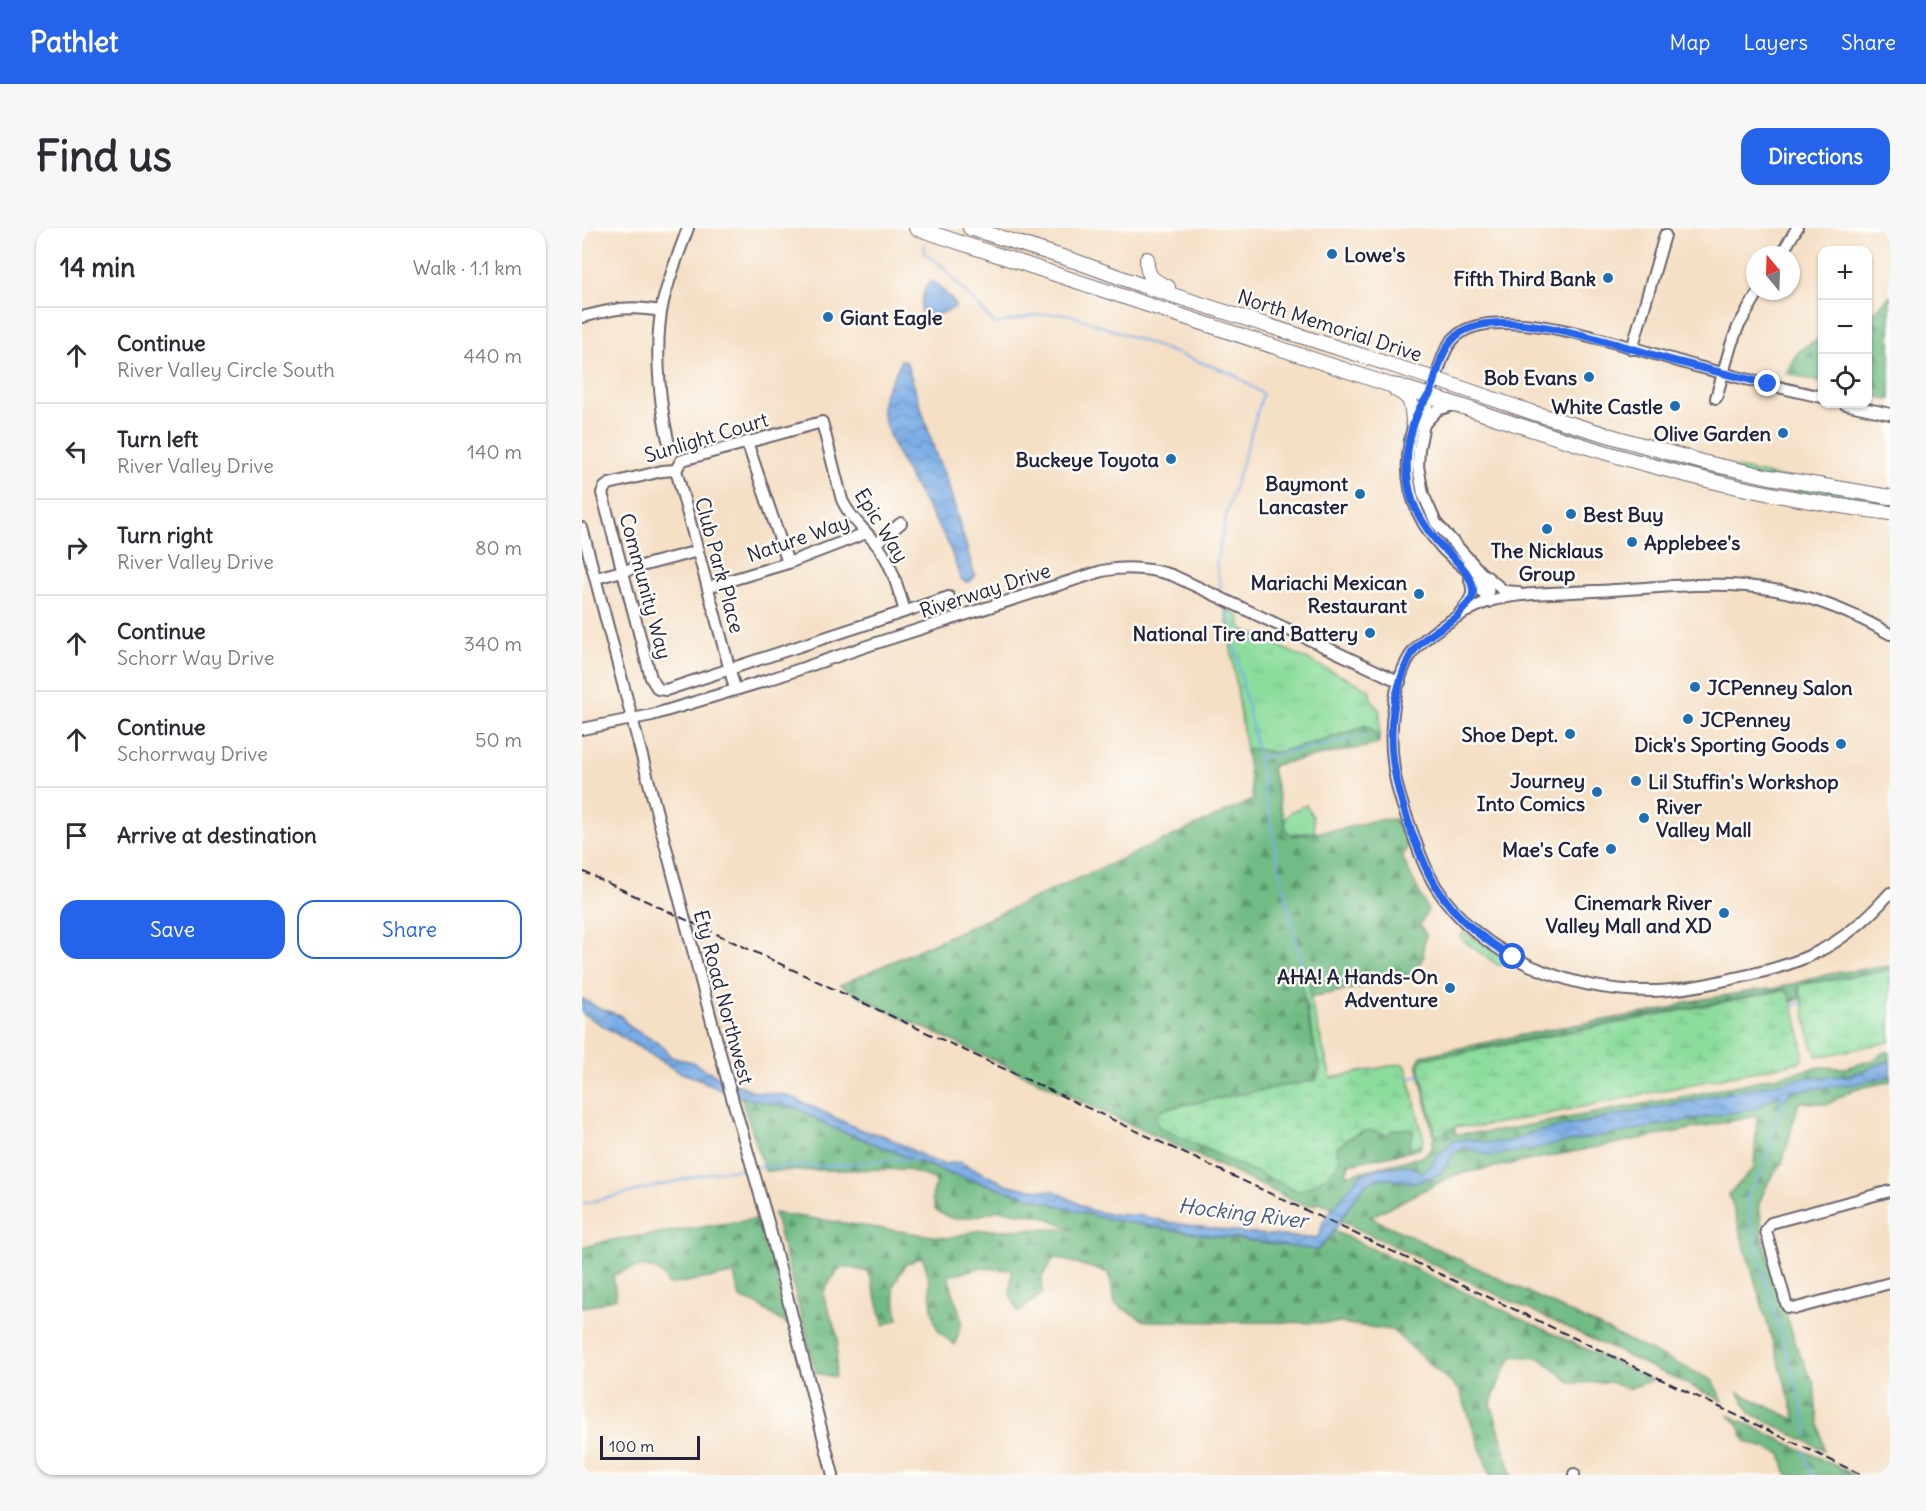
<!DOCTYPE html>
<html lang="en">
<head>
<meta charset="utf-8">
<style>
  :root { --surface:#fff; --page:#f7f7f7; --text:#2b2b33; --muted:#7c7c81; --line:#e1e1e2; --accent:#2563eb }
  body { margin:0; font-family:Delius,sans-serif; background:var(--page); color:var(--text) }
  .controls { position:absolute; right:18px; top:18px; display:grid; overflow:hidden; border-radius:12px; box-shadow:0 2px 4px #0004 }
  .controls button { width:54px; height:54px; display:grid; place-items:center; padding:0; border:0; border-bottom:2px solid var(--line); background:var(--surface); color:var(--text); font:30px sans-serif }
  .compass { position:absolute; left:1164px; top:18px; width:54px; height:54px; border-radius:50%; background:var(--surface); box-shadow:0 2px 4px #0004; rotate:341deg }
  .scale { position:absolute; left:18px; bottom:15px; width:100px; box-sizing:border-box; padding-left:6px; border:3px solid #22223b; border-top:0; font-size:16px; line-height:21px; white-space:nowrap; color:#22223b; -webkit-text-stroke:4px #fdfcf7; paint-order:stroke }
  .stop { position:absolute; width:18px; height:18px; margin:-14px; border:4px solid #2563eb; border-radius:50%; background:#fff }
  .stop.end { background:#2563eb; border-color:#fff; box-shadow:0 2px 6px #0008 }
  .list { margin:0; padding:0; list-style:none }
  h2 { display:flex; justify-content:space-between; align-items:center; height:78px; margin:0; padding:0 24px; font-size:26px }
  h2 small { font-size:20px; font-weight:400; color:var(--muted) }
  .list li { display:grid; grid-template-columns:39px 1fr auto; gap:18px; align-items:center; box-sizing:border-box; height:96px; padding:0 24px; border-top:2px solid var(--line) }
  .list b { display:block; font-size:22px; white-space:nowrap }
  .list p { margin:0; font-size:20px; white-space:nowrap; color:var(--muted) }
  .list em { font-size:20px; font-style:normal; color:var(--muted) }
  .actions { display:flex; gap:12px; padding:18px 24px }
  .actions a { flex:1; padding:14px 0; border:2px solid var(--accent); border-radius:18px; text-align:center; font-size:21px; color:var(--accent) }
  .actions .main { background:var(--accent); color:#fff }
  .icon { flex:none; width:33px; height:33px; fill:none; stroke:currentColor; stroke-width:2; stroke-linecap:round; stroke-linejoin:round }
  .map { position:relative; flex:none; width:1308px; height:1247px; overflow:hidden; border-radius:18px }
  header { display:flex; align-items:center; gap:36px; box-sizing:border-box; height:84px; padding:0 30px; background:var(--accent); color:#fff }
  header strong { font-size:28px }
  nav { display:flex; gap:33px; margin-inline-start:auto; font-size:21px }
  .intro { display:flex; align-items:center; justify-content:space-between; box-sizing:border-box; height:144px; padding:0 36px }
  h1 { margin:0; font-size:42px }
  .button { padding:15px 27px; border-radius:18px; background:var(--accent); color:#fff; font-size:21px; font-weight:700 }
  main { display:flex; gap:36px; padding:0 36px }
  aside { flex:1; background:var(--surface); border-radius:18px; box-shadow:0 2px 4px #0004 }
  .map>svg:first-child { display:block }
</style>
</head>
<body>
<header>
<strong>Pathlet</strong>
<nav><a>Map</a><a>Layers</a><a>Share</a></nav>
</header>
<div class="intro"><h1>Find us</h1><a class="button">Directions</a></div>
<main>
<aside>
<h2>14 min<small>Walk · 1.1 km</small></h2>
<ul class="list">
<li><svg class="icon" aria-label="ahead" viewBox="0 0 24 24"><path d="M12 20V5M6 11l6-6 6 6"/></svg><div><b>Continue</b><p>River Valley Circle South</p></div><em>440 m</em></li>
<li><svg class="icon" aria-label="left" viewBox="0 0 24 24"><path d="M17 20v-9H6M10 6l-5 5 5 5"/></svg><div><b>Turn left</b><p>River Valley Drive</p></div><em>140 m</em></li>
<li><svg class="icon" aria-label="right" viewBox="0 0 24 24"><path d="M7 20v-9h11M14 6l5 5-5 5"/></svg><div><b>Turn right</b><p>River Valley Drive</p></div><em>80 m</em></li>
<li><svg class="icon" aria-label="ahead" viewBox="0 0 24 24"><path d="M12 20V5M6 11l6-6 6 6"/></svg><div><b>Continue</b><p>Schorr Way Drive</p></div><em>340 m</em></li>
<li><svg class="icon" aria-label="ahead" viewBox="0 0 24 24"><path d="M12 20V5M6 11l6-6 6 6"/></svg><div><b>Continue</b><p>Schorrway Drive</p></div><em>50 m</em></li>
<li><svg class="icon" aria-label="arrive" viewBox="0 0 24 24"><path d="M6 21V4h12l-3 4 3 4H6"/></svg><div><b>Arrive at destination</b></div></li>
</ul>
<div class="actions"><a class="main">Save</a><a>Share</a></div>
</aside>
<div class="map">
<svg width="1308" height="1247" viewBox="0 0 1308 1247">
  <defs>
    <pattern id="grass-tufts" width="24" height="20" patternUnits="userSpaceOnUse" patternTransform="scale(1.5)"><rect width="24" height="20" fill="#8cdd9d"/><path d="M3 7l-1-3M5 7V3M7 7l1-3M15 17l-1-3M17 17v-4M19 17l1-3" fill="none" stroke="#78bd88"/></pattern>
    <pattern id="forest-firs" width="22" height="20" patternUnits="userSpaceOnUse" patternTransform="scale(1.5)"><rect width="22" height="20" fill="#71bc84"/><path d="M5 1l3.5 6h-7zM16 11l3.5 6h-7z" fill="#5c986d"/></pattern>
    <pattern id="wetland-marsh" width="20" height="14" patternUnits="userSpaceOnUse" patternTransform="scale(1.5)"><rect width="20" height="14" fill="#8cdd9d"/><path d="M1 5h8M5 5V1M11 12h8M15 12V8" fill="none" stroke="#78bd88"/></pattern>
    <pattern id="water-waves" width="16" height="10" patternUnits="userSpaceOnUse" patternTransform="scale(1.5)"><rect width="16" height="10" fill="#79ace5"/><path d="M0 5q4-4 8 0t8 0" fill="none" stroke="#638cbb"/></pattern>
  </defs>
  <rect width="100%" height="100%" fill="#fdfcf7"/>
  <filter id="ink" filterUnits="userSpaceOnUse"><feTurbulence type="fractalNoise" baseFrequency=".0167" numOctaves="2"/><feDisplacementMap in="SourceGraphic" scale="12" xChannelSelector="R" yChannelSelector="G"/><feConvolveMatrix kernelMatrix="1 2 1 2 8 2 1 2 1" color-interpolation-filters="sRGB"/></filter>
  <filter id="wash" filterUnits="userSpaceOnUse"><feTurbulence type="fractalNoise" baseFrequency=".008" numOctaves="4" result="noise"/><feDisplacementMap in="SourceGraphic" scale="24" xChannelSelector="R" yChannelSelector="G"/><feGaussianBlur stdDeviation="1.35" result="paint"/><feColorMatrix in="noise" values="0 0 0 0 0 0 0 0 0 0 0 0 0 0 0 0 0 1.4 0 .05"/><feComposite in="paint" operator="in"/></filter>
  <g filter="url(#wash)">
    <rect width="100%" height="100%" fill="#f5dfc5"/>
    <g fill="url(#grass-tufts)" stroke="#57806c" stroke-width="1.5">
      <path d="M945,190l80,22 283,61v4l-102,-14 -121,-26 -141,-43z"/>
      <path d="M643,380l14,8 2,12 128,61 2,10 9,13 -1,30 -2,-6 -16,-8 -80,24c-12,2 -22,-5 -35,-2z"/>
      <path d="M881,705c4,0 39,23 41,27 1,1 1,3 1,5h-7l-33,-23 -4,-5z"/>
    </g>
    <g fill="url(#forest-firs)" stroke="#4a6f60" stroke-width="1.5">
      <path d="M1308,68v104l-22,-6v-82h6z"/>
      <path d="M1240,110v45l-36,-10c10,-21 15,-27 36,-35z"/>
      <path d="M783,497c8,2 14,11 13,19l-105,21 -1,4 14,62 8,5 5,-1 42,-6 35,-9 19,-1 13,26 -6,12 26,53 -8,15 6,10 -3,14 1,7 -10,16 -16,8 -88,17 -1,-20 -6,21 17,72 -4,10 -153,29 -7,6 4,13 137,63 43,-32 -5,-11 11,-10 15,-5 6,-5 24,2 18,-2 5,4 -5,12 1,4 12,-4 -2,5 -71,15 -3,11 75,-18 10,-7 3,-13 -17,-74 4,-7 136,-28 112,-19 18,-7 71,-12 15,-1 61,-16 56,-7v4l-85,13 -7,5 3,11 -10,3 -5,-12h-5l-320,62 -21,12 -4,44 19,19v7l43,-3 199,-37 123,-27 26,1 27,-8 12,-8h5v30l-36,7 -26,15 -29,-2 -17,62 -12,15 -11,24 5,41 34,107 16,32 2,25 8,42 -74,-37 -11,-20 57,27 -67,-226 25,-26 3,-52 -303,59 -84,42 342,163 11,21 -380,-179 -13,-15 -10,-5 -6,3 -13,-1 -415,-194 -46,-25 413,-185 -7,-50c10,-3 15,1 25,3 9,1 16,-5 25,-5l55,-16z"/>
      <path d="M159,869l58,12 30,17 121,48 148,43 62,11 158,22 16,-19 318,149 -24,9 -18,-7 -39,1 -31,-25 -27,-2 -10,16 -12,31 21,72h-22l-30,-84 -68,-61 -53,-7 -194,-2 -30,-17 -6,-31 -55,-16 -12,20v17l-24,18 -8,-18 2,-24 -34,-2 -30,8 14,45 -7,24c-6,-5 -15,-11 -18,-17 -9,-21 -4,-50 -15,-71l-16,7 -13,22 5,33 -14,6 -15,-53 -27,-6 -11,14 -8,14 15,44 -3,39 -19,-4 -42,-160 173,25 33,-8 93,-1 -31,-13 -42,-6 -23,6 -24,3 -17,-8 -4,-13 4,-18 -29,-11 -142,2z"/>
      <path d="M180,990l27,108 -31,-21 -18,-7 -6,-24 -66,11c-9,-26 -36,-18 -55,-10l3,23 -25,8 -9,1v-59l24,-7z"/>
      <path d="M1146,1187l127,60h-68l-6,-21 -36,-13 -7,-17z"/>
    </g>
    <g fill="url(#wetland-marsh)" stroke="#57806c" stroke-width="1.5">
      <path d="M1308,742v72l-73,15 -6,-15 -12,-57z"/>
      <path d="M724,748l3,1 1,20 21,81 63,-13 8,-1 4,2 18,74 -2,4 -12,4 -1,-4 5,-12 -5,-4 -17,2 -4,5c-23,-11 -34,-1 -52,13l4,11c-5,14 -29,29 -43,32l-137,-63 -4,-6v-7l7,-6 153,-29 4,-10 -20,-93z"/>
      <path d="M1204,762c9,16 17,50 17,69l-4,3 -266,55 -58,10 -18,-1 -21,10 -16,-66v-7l6,-5 42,-6z"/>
    </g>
    <path fill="#8cdd9d" stroke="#57806c" stroke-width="1.5" d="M724,577l7,12 2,15c-13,-1 -32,12 -30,-14l6,-6z"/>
    <g fill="url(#water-waves)" stroke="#4e6790" stroke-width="1.5">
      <path d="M347,54l6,1 19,19 1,5c-7,5 -25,11 -33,7 -3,-7 2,-25 7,-32z"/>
      <path d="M319,132l5,1 30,94 11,26 28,95 -5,6h-5l-5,-4c-4,-12 -8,-27 -14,-39 -18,-31 -63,-99 -64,-133 0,-16 15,-31 19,-46z"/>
      <path d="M0,771l19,10 19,6 10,12 30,17 11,13 21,5 25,14 39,16 29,3 11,4 65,31 24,6 46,24 13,4 15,-2 47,22 16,4 33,3 35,19 19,4 35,2 23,6 80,11 62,5 9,-1 3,-6 2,-10 37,-46 19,-7 29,-3 14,7 9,-5 6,-12 17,-15 17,-1 17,4 25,-2 17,-8 273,-55c19,-2 41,0 59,-7 10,-3 18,-8 28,-10v15l-36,8 -63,7 -9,13 -3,-10 -23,14 -266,48 -26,-9 -12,8 -11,18 -25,10 -33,-5 -16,5 -16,20 -17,28 -16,19 -158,-22 -62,-11 -148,-43 -121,-48 -30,-17 -58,-12 -21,-7 -21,-11 -20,-7 -97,-59z"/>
    </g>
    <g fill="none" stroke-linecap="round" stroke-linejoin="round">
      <g stroke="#79ace5" stroke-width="2">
        <path d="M343,16l-1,9 16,11 55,60c25,-5 50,-13 76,-9l162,59 30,20 -36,118 -11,52 5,24"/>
        <path d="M644,376l33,156 17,93 28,123"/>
        <path d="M677,530l112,-23"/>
        <path d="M1210,778l11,-3"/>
        <path d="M828,850l11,-3"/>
        <path d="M1201,873l-11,33 -7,34 -18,27c10,83 45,160 62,241"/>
        <path d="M173,939l68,-1 78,-7 15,1"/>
        <path d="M0,976l133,-32 34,-4"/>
        <path d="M1223,1224l7,23"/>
      </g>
    </g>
  </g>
  <g filter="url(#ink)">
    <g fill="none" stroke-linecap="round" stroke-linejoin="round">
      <defs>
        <g id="minor">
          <path d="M1199,27l16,-27"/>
          <path d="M0,89c32,-8 46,-12 79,-6"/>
          <path d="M1050,121l33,-114"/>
          <path d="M847,170l-10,51 -1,17 5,28 13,29 48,53 4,12 1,13"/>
          <path d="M1134,170l15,-53 7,-18 21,-36"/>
          <path d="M1263,176l45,10"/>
          <path d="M843,195l12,-13 19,-6"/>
          <path d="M86,212c-9,-39 -14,-98 -5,-138 6,-25 16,-49 25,-74"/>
          <path d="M165,214l41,121"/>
          <path d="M94,242l-14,1 -53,13 -4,3 -3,6 49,185 7,11 8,1 283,-93"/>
          <path d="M94,242l5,-9 5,-2 136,-37 20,78c9,20 26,32 38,49 13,18 18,41 25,62"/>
          <path d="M94,242l59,219"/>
          <path d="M0,300l147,559 39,135 65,253"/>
          <path d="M294,316l25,-21"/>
          <path d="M903,347l19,16 13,1"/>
          <path d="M14,350l102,-27"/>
          <path d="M126,359l80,-24 78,-30"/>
          <path d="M907,374c-7,-8 -10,-19 -17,-27 -9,-9 -21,-17 -30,-27 -37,-40 -42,-85 -25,-134 3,-8 8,-12 12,-19 12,-21 10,-49 33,-63 47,-29 184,21 237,35 41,11 82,21 123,30"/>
          <path d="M878,385c9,-12 16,-17 10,-33"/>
          <path d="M1308,406c-43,-25 -94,-44 -144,-48 -50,-4 -101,3 -152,5 -33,2 -69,1 -101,9 -23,7 -59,29 -75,46 -25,25 -29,83 -25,115 2,24 10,46 18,68 7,20 14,40 25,58 45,70 133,104 214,104 26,0 51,-5 76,-11 72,-15 114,-29 164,-87"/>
          <path d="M0,501l70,-14 116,-35 102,-35 232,-74c24,-5 46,-3 70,4l228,107"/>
          <path d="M1308,963l-119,32 -5,8 20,72 2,4 9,1 93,-25"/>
          <path d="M992,1246v1"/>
        </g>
        <g id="major">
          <path d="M334,0l474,157 8,1c84,26 166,56 251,79 79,22 160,38 241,48"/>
          <path d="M388,0l105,33 66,24 294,94 99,34 87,26 81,23 68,15 120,20"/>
          <path d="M565,31c-1,17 6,22 21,28"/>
          <path d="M814,162c16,7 16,16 17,32"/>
        </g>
      </defs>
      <use href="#minor" stroke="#6c646b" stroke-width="14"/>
      <use href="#major" stroke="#6c646b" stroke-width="16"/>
      <use href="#minor" stroke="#fff" stroke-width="10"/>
      <use href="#major" stroke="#fff" stroke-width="14"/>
      <path stroke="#22223b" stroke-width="2" stroke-dasharray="9 4.5" stroke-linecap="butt" d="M0,643l734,344 546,260"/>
    </g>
  </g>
  <g fill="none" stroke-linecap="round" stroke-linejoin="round" filter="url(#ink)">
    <path stroke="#2563eb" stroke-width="8" d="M931,729c-26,-15 -51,-34 -69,-59 -15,-19 -23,-42 -32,-65 -17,-48 -29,-96 -13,-147 3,-11 7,-23 13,-33 11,-16 32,-27 46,-37 4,-9 14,-12 15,-22 2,-22 -26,-40 -38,-55 -9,-11 -18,-25 -23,-39 -9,-30 -6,-60 6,-88 3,-8 9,-13 12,-19 9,-21 10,-46 30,-60 41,-29 161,13 207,26 34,9 68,17 101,25"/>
  </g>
  <g fill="#1f6fb2" stroke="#fdfcf7" stroke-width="2">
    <circle cx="750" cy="26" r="6"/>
    <circle cx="1026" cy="50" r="6"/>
    <circle cx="246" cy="89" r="6"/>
    <circle cx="1007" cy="149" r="6"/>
    <circle cx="1093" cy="178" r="6"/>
    <circle cx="1201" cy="205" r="6"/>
    <circle cx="589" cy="231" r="6"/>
    <circle cx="778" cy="266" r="6"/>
    <circle cx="989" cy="286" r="6"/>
    <circle cx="965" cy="301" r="6"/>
    <circle cx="1050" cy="314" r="6"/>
    <circle cx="837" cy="366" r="6"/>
    <circle cx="788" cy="405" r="6"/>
    <circle cx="1113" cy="459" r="6"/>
    <circle cx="1106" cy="491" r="6"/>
    <circle cx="988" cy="506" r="6"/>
    <circle cx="1259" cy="516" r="6"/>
    <circle cx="1054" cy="553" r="6"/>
    <circle cx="1015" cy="564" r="6"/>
    <circle cx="1062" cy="590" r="6"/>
    <circle cx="1029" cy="621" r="6"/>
    <circle cx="1142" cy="685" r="6"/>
    <circle cx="868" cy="760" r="6"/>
  </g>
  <g text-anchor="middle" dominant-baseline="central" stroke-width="5" stroke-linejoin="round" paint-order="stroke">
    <g font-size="20" font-weight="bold" fill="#22223b" stroke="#fdfcf7" text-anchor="end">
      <text x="762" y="26" text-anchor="start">Lowe's</text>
      <text x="1014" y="50">Fifth Third Bank</text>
      <text x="258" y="89" text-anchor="start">Giant Eagle</text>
      <text x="995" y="149">Bob Evans</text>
      <text x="1081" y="178">White Castle</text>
      <text x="1189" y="205">Olive Garden</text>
      <text x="577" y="231">Buckeye Toyota</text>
      <text x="766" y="255">Baymont<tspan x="766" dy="23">Lancaster</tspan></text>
      <text x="1001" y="286" text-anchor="start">Best Buy</text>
      <text x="1062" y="314" text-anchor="start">Applebee's</text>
      <text x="965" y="322" text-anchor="middle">The Nicklaus<tspan x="965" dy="23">Group</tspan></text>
      <text x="825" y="354">Mariachi Mexican<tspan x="825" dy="23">Restaurant</tspan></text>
      <text x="776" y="405">National Tire and Battery</text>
      <text x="1125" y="459" text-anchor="start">JCPenney Salon</text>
      <text x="1118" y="491" text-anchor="start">JCPenney</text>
      <text x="976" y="506">Shoe Dept.</text>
      <text x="1247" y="516">Dick's Sporting Goods</text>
      <text x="1003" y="552">Journey<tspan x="1003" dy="23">Into Comics</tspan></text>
      <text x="1066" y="553" text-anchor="start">Lil Stuffin's Workshop</text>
      <text x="1074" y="578" text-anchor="start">River<tspan x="1074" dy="23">Valley Mall</tspan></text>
      <text x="1017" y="621">Mae's Cafe</text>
      <text x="1130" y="674">Cinemark River<tspan x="1130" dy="23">Valley Mall and XD</tspan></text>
      <text x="856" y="748">AHA! A Hands-On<tspan x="856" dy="23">Adventure</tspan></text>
    </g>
    <g font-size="20" fill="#22223b" stroke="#fdfcf7">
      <text transform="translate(748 97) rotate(18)">North Memorial Drive</text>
      <text transform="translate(124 209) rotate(-17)">Sunlight Court</text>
      <text transform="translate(300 297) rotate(58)">Epic Way</text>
      <text transform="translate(216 310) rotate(-19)">Nature Way</text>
      <text transform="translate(138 337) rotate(75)">Club Park Place</text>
      <text transform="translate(64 358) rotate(75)">Community Way</text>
      <text transform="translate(403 362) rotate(-18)">Riverway Drive</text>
      <text transform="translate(142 769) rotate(75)">Ety Road Northwest</text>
    </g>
    <g font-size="21" font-style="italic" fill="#45597f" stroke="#fdfcf7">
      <text transform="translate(661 985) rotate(7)">Hocking River</text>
    </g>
  </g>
</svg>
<div class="controls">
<button>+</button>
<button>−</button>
<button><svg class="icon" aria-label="locate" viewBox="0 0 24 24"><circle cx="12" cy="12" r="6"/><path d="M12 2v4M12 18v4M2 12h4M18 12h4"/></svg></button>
</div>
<svg class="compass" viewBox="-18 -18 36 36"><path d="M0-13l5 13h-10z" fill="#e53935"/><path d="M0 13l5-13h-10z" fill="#7c7c81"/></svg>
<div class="scale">100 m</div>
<div class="stop" style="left:931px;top:729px"></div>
<div class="stop end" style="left:1186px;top:156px"></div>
</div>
</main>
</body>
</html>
